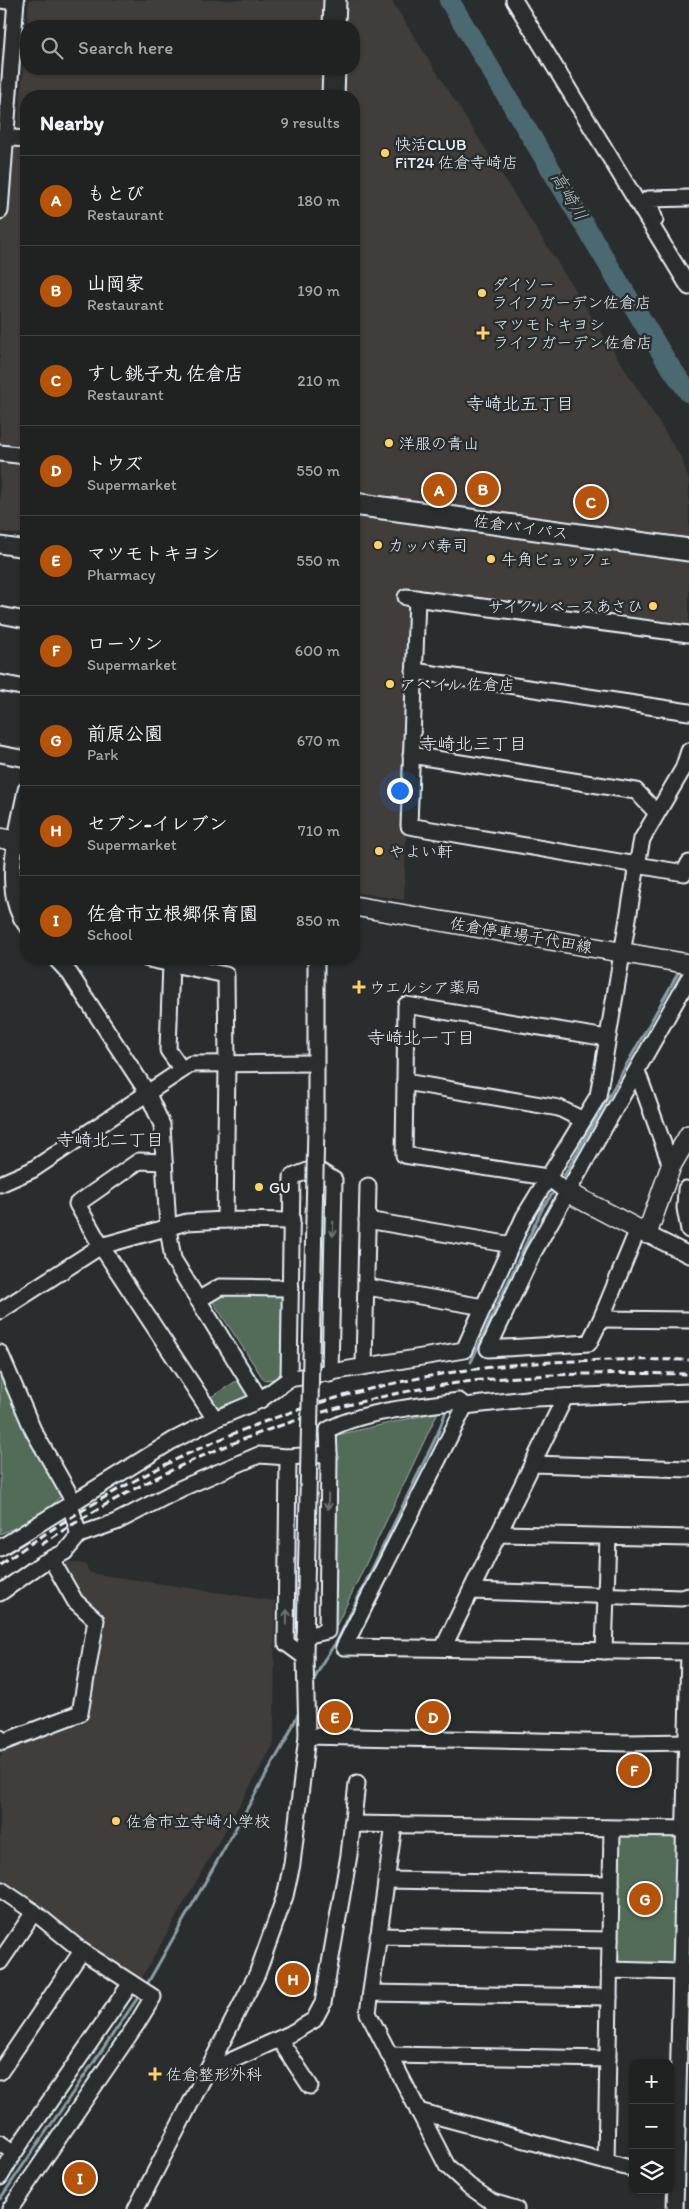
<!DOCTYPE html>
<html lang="en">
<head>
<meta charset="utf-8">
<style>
  :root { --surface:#202222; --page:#282a2a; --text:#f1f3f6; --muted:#a2a4a5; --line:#3d3f40; --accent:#b45309 }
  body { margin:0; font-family:Itim,"Klee One",sans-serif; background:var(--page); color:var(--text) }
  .controls { position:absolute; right:15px; bottom:15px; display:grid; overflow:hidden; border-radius:10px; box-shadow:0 1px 4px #0004 }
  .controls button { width:45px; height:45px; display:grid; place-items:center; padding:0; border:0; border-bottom:1px solid var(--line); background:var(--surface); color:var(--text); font:25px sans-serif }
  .you { position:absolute; left:399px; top:790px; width:18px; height:18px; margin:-12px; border:4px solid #fff; border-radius:50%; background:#1a73e8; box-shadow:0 0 0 8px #1a73e833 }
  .badge { display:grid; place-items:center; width:32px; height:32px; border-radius:50%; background:var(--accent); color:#fff; font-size:16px; font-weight:700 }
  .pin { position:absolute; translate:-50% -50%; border:2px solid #fff; box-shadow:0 1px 5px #0006 }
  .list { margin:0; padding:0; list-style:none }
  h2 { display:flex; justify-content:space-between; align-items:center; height:65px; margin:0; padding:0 20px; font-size:21px }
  h2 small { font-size:16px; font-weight:400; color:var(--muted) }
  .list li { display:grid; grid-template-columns:32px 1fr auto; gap:15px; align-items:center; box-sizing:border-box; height:90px; padding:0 20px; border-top:1px solid var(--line) }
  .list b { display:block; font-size:19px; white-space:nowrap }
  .list p { margin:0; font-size:16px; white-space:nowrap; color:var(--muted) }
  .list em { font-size:16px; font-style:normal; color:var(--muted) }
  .icon { flex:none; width:28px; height:28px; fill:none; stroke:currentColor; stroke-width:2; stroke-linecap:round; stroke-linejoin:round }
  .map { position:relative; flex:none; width:689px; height:2209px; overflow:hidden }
  .search { position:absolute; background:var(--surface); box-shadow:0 1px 4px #0004; left:20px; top:20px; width:340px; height:55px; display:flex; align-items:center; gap:12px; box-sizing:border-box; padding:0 18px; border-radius:20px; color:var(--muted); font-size:19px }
  .panel { position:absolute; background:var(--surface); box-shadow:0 1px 4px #0004; left:20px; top:90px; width:340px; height:875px; border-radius:20px }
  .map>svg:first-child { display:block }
</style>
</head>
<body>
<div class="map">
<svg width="689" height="2209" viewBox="0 0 689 2209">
  <rect width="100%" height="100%" fill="#2a2d2e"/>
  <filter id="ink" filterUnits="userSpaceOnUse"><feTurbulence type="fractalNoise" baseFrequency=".02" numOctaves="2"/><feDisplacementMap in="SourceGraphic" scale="10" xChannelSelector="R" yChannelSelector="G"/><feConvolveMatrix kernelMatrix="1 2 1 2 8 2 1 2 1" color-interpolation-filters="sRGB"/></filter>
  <g filter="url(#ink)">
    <g fill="#3f3d3a">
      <path d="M29,0h362l291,459 7,21v151l-275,-38 -10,307 -50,-8v-796h-328v439l-26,-3v-392l17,1 9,-108v36h328v-43h-327z"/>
      <path d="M64,1561l21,3 5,9 185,28 -1,143 -134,237 -140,-97v-126l5,-13 65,-23 28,-83 -35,-74z"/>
    </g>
    <g fill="#536c59" stroke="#9eaea8">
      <path d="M222,1295h59l4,5v70l-11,9 -10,1 -51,-78v-3z"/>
      <path d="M0,1356l21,28 14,50 28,60 -23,23 -40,17z"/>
      <path d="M241,1378l10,20 -32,15 -11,-14z"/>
      <path d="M438,1412l-105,221 4,-198z"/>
      <path d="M621,1835l52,1 4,3 -2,125 -4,4h-52l-7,-10 5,-120z"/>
    </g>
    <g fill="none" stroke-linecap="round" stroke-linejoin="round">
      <g stroke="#8a9fa6" stroke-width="3">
        <path d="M560,1183l121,-215"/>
        <path d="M471,1362l72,-155 12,-17"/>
        <path d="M311,1686l13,-26 13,-19 101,-208 8,-22"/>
        <path d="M146,1986l140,-246 14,-30"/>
        <path d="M0,2199l141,-206"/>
      </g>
      <path stroke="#4c6970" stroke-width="20" d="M449,0l218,362 22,31"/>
      <defs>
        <g id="minor">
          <path d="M0,0l16,2"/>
          <path d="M514,0l175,287"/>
          <path d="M0,137l26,2"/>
          <path d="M0,211l16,-211"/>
          <path d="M655,220l-7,-21 41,-1"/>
          <path d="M0,453l26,3"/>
          <path d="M0,545l26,4"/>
          <path d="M406,597l283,37"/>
          <path d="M417,598l-8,228 228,39 5,-26 41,-70 6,-18"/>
          <path d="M0,615l26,5"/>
          <path d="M414,671l275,41"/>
          <path d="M0,683l26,5"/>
          <path d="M0,754l26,5"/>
          <path d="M411,755l225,36 20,21"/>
          <path d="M26,790c-8,40 -26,101 0,135"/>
          <path d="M56,959l14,15 77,118 15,33 6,103 5,31 87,141"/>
          <path d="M148,959l78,16 1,88 -2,157 67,1"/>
          <path d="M171,963l-3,87 14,20"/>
          <path d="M637,1071l34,95"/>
          <path d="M405,1082l154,26 24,12"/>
          <path d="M316,1126v-167"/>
          <path d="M164,1162l-25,-1 -62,43 24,42 114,173"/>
          <path d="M0,1184l32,-14 159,-106 124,-1"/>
          <path d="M686,1189l-1,19 4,22"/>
          <path d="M567,1192l-20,-15 -143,-22 2,-150 201,33"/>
          <path d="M367,1220l145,25"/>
          <path d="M638,1229l-37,90 -12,24 -101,6 45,-96 156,-275"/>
          <path d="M647,1234l42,21"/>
          <path d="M367,1287l117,20"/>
          <path d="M198,1300l22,-13 71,1"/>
          <path d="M0,1311l101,-65 86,-24 38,-2"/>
          <path d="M601,1319l88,1"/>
          <path d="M0,1353l33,77 38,67v11l8,27"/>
          <path d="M364,1366l4,-180"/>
          <path d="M289,1379l3,-202 23,-9 19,12 -4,194"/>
          <path d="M689,1392l-154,6 -70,8 -121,241 345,5"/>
          <path d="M288,1457l-2,186 19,14"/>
          <path d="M532,1464l157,5"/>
          <path d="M498,1534l191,4"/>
          <path d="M0,1548l172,-107 43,-22 45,-19 29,-21 175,-29 60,-133 74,-121 39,-231 47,8 5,-10"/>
          <path d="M471,1591l210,7 8,-2"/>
          <path d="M0,1593l41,-29 24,-12 14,-17 37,-13 66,-34 77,-33 29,2 41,-3 -1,-24c32,-19 94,-24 131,-29l6,5"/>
          <path d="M305,1636l22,-5 2,-177"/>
          <path d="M443,1648l122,-251"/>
          <path d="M604,1651l4,-113"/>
          <path d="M307,1736l320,7 62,-1"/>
          <path d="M0,1738l3,4 77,-29 16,-93 -21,-19 -24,-42"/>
          <path d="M352,1824l337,5"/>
          <path d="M394,1825l-26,188 79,153 22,20 23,16 24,7"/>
          <path d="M386,1880l225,4"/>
          <path d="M0,1889l34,23 48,39 71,46 -17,28 -126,184"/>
          <path d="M378,1936l232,4"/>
          <path d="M0,1962l34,-50"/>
          <path d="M609,1970l72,2"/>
          <path d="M371,1993l238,4"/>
          <path d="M279,2039l31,47"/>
          <path d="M389,2055l219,4"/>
          <path d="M0,2072l82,-121"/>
          <path d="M206,2072l84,-38 24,-14 9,-17 26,-148 8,-72"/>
          <path d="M418,2111l215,58"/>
          <path d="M0,2143l14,10 117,-170"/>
          <path d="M606,2162l6,-333"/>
          <path d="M0,2177l14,-24"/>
          <path d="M136,2209l121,-235 28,-78 7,-32 15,-128 -2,-79 1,-67"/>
          <path d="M675,2209l14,-557"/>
        </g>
        <g id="major">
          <path d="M0,838l26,5"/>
          <path d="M354,906l335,58"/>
          <path d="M567,1192l80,42 24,-68 18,-31"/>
        </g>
        <g id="highway">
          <path d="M334,26l1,-26"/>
          <path d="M333,96l1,-27"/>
          <path d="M354,504l335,46"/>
        </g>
      </defs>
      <use href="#minor" stroke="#e8f1f8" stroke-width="19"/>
      <use href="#major" stroke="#e8f1f8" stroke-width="22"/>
      <use href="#highway" stroke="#e8f1f8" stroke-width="25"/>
      <use href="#minor" stroke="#2a2d2e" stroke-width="15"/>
      <use href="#major" stroke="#2a2d2e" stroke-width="19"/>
      <use href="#highway" stroke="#2a2d2e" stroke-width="21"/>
      <g stroke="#e8f1f8" stroke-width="3" stroke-dasharray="8 4" stroke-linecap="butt">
        <path d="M41,1545c130,-88 285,-148 441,-165 69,-7 138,-7 207,-6"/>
        <path d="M0,1565c132,-95 276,-162 436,-190 84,-15 169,-16 253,-15"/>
      </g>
      <defs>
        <path id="minor-bridge" d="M306,1590l10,-464"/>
      </defs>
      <use href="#minor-bridge" stroke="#e8f1f8" stroke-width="19" stroke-linecap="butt"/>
      <use href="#minor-bridge" stroke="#2a2d2e" stroke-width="15"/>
    </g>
    <defs><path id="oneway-shaft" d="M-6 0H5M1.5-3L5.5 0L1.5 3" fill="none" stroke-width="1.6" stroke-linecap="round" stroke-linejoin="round" transform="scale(1.25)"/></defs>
    <g stroke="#6c7275">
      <use href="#oneway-shaft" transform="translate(333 1229) rotate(91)"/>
      <use href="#oneway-shaft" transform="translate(328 1502) rotate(91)"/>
      <use href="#oneway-shaft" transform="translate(287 1617) rotate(-89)"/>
    </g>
  </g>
  <g fill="#ffd166" stroke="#2a2d2e" stroke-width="2">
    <circle cx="385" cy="153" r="5"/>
    <circle cx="482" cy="293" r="5"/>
    <path d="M480.5 325.5h5v5h5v5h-5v5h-5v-5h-5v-5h5z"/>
    <circle cx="389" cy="443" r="5"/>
    <circle cx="378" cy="545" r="5"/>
    <circle cx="491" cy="559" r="5"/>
    <circle cx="653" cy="606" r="5"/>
    <circle cx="390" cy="684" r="5"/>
    <circle cx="379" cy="851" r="5"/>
    <path d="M356.5 979.5h5v5h5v5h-5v5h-5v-5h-5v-5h5z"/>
    <circle cx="259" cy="1187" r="5"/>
    <circle cx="116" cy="1821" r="5"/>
    <path d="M152.5 2066.5h5v5h5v5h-5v5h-5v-5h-5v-5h5z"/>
  </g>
  <g text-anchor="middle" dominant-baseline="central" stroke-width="5" stroke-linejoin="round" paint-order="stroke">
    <g font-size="16" fill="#e8f1f8" stroke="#2a2d2e" text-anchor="start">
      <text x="395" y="144">快活CLUB<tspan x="395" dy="18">FiT24 佐倉寺崎店</tspan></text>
      <text x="492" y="284">ダイソー<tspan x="492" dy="18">ライフガーデン佐倉店</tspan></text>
      <text x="493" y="324">マツモトキヨシ<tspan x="493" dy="18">ライフガーデン佐倉店</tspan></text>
      <text x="399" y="443">洋服の青山</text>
      <text x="388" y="545">カッパ寿司</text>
      <text x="501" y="559">牛角ビュッフェ</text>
      <text x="643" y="606" text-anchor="end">サイクルベースあさひ</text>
      <text x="400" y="684">アベイル 佐倉店</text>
      <text x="389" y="851">やよい軒</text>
      <text x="369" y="987">ウエルシア薬局</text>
      <text x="269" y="1187">GU</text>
      <text x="126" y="1821">佐倉市立寺崎小学校</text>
      <text x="166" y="2074">佐倉整形外科</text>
    </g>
    <g font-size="16" fill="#e8f1f8" stroke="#2a2d2e">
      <text transform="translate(521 527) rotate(8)">佐倉バイパス</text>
      <text transform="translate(521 935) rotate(10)">佐倉停車場千代田線</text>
    </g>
    <g font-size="18" font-style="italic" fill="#aabbc2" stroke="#2a2d2e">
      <text transform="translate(569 196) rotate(59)">高崎川</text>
    </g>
    <g font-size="18" fill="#e8f1f8" stroke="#2a2d2e">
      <text x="520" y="404">寺崎北五丁目</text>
      <text x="473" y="744">寺崎北三丁目</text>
      <text x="421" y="1038">寺崎北一丁目</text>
      <text x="110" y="1140">寺崎北二丁目</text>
    </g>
  </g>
</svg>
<div class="controls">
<button>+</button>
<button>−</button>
<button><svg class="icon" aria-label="layers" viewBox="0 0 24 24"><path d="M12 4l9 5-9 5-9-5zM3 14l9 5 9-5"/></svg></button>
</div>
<div class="you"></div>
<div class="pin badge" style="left:439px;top:490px">A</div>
<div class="pin badge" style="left:483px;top:489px">B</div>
<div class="pin badge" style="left:591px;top:502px">C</div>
<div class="pin badge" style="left:433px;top:1717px">D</div>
<div class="pin badge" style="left:335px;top:1717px">E</div>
<div class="pin badge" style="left:634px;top:1770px">F</div>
<div class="pin badge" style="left:645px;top:1899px">G</div>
<div class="pin badge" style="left:293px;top:1979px">H</div>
<div class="pin badge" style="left:80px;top:2178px">I</div>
<div class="search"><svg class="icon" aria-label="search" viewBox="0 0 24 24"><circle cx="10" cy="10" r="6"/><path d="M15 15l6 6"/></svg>Search here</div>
<section class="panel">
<h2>Nearby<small>9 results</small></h2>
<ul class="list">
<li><span class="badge">A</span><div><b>もとび</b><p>Restaurant</p></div><em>180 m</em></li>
<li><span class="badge">B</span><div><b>山岡家</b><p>Restaurant</p></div><em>190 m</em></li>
<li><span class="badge">C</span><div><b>すし銚子丸 佐倉店</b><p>Restaurant</p></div><em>210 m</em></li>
<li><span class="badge">D</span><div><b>トウズ</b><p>Supermarket</p></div><em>550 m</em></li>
<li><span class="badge">E</span><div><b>マツモトキヨシ</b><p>Pharmacy</p></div><em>550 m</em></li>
<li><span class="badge">F</span><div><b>ローソン</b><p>Supermarket</p></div><em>600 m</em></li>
<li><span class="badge">G</span><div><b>前原公園</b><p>Park</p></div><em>670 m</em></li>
<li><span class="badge">H</span><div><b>セブン-イレブン</b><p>Supermarket</p></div><em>710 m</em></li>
<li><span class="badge">I</span><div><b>佐倉市立根郷保育園</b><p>School</p></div><em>850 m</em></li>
</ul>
</section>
</div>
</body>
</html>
